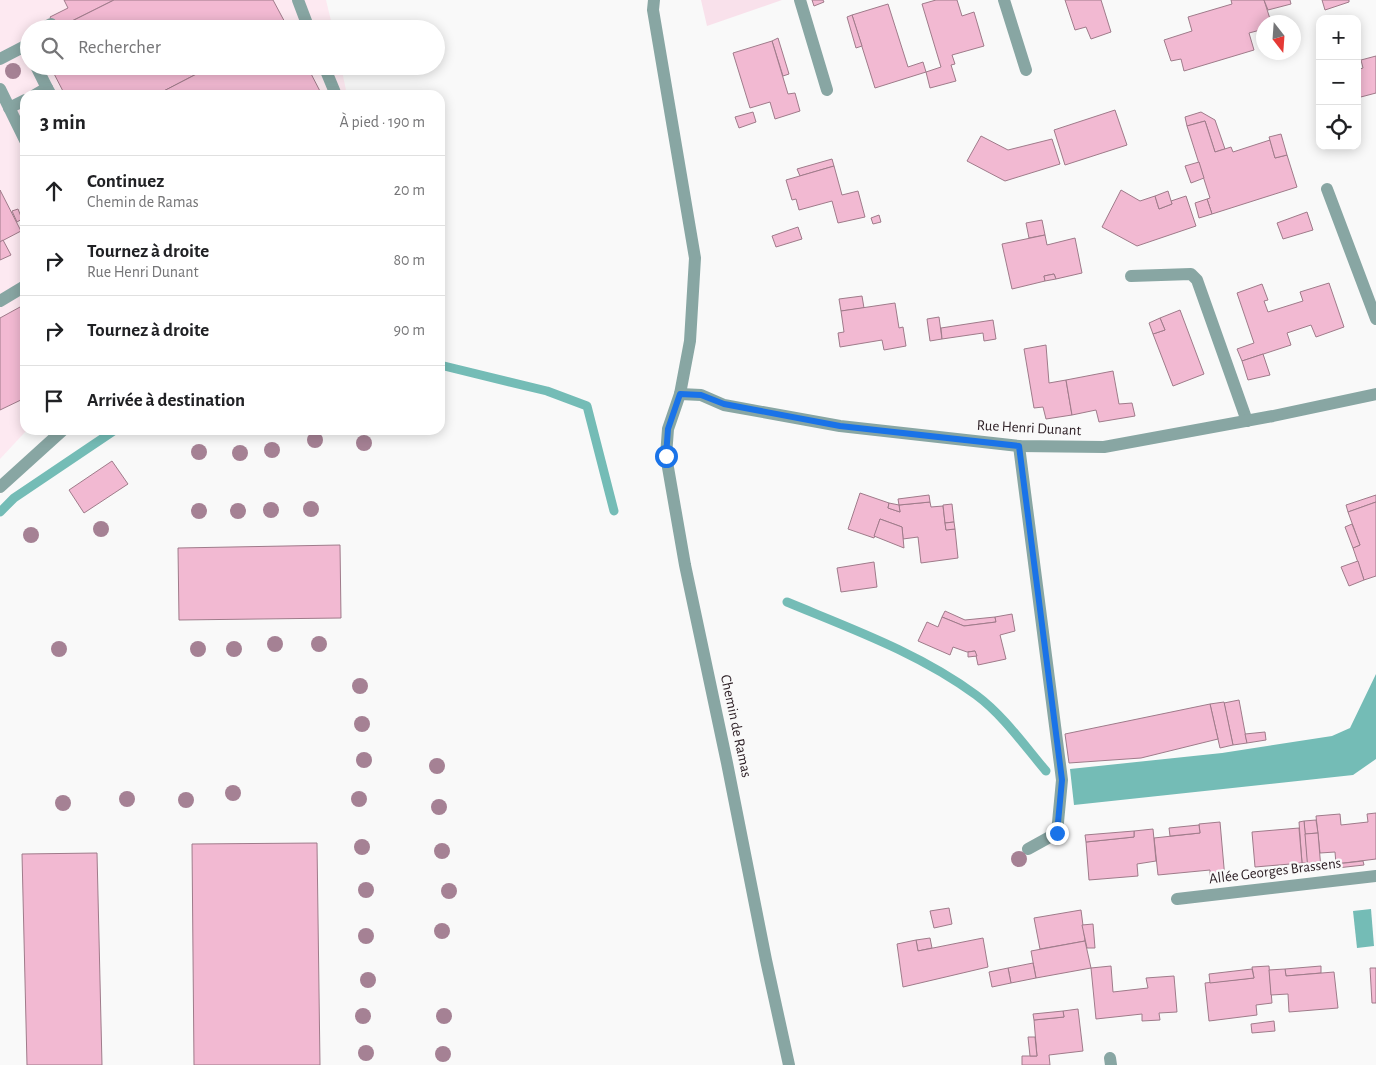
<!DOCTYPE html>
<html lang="fr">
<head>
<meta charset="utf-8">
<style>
  :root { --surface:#fff; --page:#f6f6f6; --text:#202124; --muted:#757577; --line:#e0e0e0 }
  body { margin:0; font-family:"Alegreya Sans",sans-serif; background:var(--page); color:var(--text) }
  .controls { position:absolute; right:15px; top:15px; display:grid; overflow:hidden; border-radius:10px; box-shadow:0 2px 12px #0003 }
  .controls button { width:45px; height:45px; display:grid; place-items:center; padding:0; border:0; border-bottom:1px solid var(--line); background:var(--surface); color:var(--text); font:25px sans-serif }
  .compass { position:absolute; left:1256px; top:15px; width:45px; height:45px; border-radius:50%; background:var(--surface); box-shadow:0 2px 12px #0003; rotate:163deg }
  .stop { position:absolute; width:15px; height:15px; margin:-11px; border:4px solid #1a73e8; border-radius:50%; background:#fff }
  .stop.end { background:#1a73e8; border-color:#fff; box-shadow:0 1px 5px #0008 }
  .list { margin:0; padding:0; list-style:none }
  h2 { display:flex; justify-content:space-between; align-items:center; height:65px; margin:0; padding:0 20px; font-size:21px }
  h2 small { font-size:16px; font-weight:400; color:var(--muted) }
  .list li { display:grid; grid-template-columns:32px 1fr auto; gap:15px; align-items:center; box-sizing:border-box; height:70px; padding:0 20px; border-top:1px solid var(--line) }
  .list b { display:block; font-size:19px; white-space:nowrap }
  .list p { margin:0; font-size:16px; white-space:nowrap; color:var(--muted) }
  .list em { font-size:16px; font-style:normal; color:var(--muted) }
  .icon { flex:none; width:28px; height:28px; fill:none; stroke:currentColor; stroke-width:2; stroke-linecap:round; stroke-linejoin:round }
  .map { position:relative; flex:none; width:1376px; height:1065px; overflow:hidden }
  .search { position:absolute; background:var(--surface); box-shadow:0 2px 12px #0003; left:20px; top:20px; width:425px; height:55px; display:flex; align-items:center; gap:12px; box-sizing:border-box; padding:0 18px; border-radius:28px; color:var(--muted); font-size:19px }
  .panel { position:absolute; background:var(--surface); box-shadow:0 2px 12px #0003; left:20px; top:90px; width:425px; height:345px; border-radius:15px }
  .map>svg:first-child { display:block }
</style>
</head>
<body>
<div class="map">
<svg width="1376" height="1065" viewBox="0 0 1376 1065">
  <rect width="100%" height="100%" fill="#f9f9f9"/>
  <path fill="#fde9f1" d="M0,0h326l7,29h-304v37h312l6,29h-322l2,335 -27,29z"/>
  <path fill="#f9e1eb" d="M701,0h81l-75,26z"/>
  <g fill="#74bcb6">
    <path d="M1376,674v85l-23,16 -279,30 -4,-36 152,-16 110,-17 18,-8z"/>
    <path d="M1371,909l3,37 -17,2 -4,-37z"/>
  </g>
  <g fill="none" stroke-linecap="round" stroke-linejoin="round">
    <g stroke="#74bcb6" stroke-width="9">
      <path d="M440,365l107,26 40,15 27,105"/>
      <path d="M0,512l14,-14 101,-68"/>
      <path d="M787,602c65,27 132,51 189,93 27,20 48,50 70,76"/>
    </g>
  </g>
  <g fill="#f2b9d2" stroke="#9f7b8a">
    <path d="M64,0h50l-58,29 -6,-12 18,-9z"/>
    <path d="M114,0h159l15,28 -232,1z"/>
    <path d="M812,0h11l1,2 -10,4z"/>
    <path d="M936,0h21l5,16 12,-4 10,34 -32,9 3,9 -4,1 5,16 -26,7 -4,-16 15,-5 -19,-63z"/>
    <path d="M1065,0h36l10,32 -20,7 -5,-12 -11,3z"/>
    <path d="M1231,0h33l7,22h-7v7l-15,4 5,17 -70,21 -3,-12 -10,2 -7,-21 28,-9 -4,-14 44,-13z"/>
    <path d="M1264,0h26l1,4 -23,6z"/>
    <path d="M1322,0h27v2l-24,8z"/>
    <path d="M888,4l20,63 15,-5 3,10 -51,16 -23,-73z"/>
    <path d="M852,15l10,31 -6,2 -9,-31z"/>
    <path d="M778,38l11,36 -6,2 -11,-35z"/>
    <path d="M772,41l16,53 7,-1 5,18 -25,8 -5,-17 -20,6 -17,-55z"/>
    <path d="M1376,56v37l-19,5v-28l6,-2 -2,-8z"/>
    <path d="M50,66h162l-56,29h-91z"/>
    <path d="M212,66h95l15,29h-166z"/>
    <path d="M1115,110l12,35 -62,20 -11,-35z"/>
    <path d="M753,112l3,10 -17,6 -4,-11z"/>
    <path d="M1201,112l14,8 10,29 -10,3 -10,-31 -18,5 -2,-9z"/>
    <path d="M1205,121l10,31 16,-5 2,5 37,-12 5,18 12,-3 10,32 -85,27 -5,-15 3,-1 -23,-72z"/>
    <path d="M1281,134l6,21 -12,3 -6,-21z"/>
    <path d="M981,136l27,14 44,-11 8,25 -55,17 -38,-20z"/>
    <path d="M832,159l2,7 -34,10 -3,-7z"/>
    <path d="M1199,162l5,16 -13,5 -6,-17z"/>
    <path d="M834,166l8,29 16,-4 7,26 -27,6 -6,-22 -33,9 -3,-11 -4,1 -6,-20z"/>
    <path d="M0,190l21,41 -21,11z"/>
    <path d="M1121,190l19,11 15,-5 4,13 13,-5 -1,-3 15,-5 10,30 -59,20 -35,-19z"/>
    <path d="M1168,191l4,13 -13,5 -4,-13z"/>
    <path d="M1207,199l5,15 -13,4 -4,-15z"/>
    <path d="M18,209l4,10 -5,3 -5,-11z"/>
    <path d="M1307,212l6,18 -30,9 -6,-16z"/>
    <path d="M879,215l2,7 -8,2 -2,-6z"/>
    <path d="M1042,220l3,15 -16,3 -3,-15z"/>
    <path d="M798,227l4,12 -26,8 -4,-11z"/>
    <path d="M1045,235l2,10 28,-7 7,35 -26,6 -2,-5 -10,2 1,5 -33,8 -10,-45z"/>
    <path d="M3,240l8,15 -11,5v-18z"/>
    <path d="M1054,274l2,5 -11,2 -1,-5z"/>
    <path d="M1329,283l15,44 -28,10 -5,-12 -24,8 4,12 -49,16 -5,-12 17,-6 -17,-50 25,-9 6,16 -4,1 4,11 35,-11 -3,-9z"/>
    <path d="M862,296l2,12 -23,3 -2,-12z"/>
    <path d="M895,303l4,25 4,-1 3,19 -22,4 -2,-10 -42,7 -2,-14 6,-1 -3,-21z"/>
    <path d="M20,307l5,9v82l-25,12v-92z"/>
    <path d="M1180,310l24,64 -31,12 -20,-52 12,-4 -5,-12z"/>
    <path d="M939,317l3,22 -12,2 -3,-22z"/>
    <path d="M1160,318l5,12 -12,4 -4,-11z"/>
    <path d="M993,320l3,19 -12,2 -1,-8 -41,6 -1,-11z"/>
    <path d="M1046,345l3,38 17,-3 6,35 -26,4 -3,-12 -9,1 -10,-59z"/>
    <path d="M1263,354l7,21 -22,5 -6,-19z"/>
    <path d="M1113,371l6,33 13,-1 3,13 -36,6 -3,-12 -24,5 -6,-35z"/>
    <path d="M112,461l16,23 -44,29 -15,-23z"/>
    <path d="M860,493l29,10 -1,5 12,4 -1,-7 31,-3 1,5 12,-1 3,24 9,-1 3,29 -37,5 -3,-26 -15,2 -1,-12 -22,-8 -6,19 -26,-9z"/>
    <path d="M929,495l1,7 -31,3 -1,-6z"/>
    <path d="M1376,495v7l-28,10 -2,-7z"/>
    <path d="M1376,502v74l-12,4 -11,-32 7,-3 -12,-33z"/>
    <path d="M889,503l10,2 1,7 -12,-4z"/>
    <path d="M952,504l2,18 -9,1 -2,-18z"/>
    <path d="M880,519l22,8 2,21 -30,-12z"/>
    <path d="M954,522l1,7 -9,1 -1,-7z"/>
    <path d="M1352,524l8,21 -7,3 -8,-21z"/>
    <path d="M340,545l1,73 -162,2 -1,-72z"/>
    <path d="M1358,561l6,19 -15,6 -8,-19z"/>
    <path d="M874,562l3,25 -36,5 -4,-24z"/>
    <path d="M945,611l20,9 30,-3 1,5 -32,4 -22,-9z"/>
    <path d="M1012,614l3,17 -15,4 6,24 -28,6 -3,-14 -8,1 -14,-5 -3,8 -32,-14 9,-19 11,5 4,-10 22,9 32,-4 -1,-5z"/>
    <path d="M975,651l2,5 -9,1v-5z"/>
    <path d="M1239,700l8,43 -14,2 -9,-42z"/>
    <path d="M1224,702l9,43 -13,3 -10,-44z"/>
    <path d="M1210,704l8,35 -77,19 -72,5 -4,-29z"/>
    <path d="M1265,732l1,8 -19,3 -2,-9z"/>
    <path d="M1376,813v46l-40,5 -1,-12 -15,1 -4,-37 24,-2 1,11 27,-3 -1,-8z"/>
    <path d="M1316,820l2,13 -13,1 -1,-13z"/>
    <path d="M1304,821l4,42h-6l-3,-41z"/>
    <path d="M1220,822l5,57 -15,2v-11l-52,5 -4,-37 46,-5 -1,-9z"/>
    <path d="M1199,825l1,8 -30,3 -1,-8z"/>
    <path d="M1299,828l3,35 -47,4 -3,-35z"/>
    <path d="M1153,829l3,32 -19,3 1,12 -49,4 -3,-38 48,-5v-6z"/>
    <path d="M1134,831v6l-48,5 -1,-7z"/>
    <path d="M1318,833l3,36 -13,2 -3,-37z"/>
    <path d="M317,843l3,222h-126l-2,-221z"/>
    <path d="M97,853l5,212h-75l-5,-211z"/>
    <path d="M1363,861l1,4 -27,3 -1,-4z"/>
    <path d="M949,908l3,16 -18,4 -4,-17z"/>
    <path d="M1081,910l4,31 -45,8 -6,-31z"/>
    <path d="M1093,924l2,24h-8l-5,-23z"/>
    <path d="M930,938l2,10 -14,3 -2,-11z"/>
    <path d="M983,938l5,29 -85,20 -6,-43 19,-4 2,11z"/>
    <path d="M1085,941l6,27 -55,10 -5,-27z"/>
    <path d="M1033,963l3,15 -25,5 -3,-15z"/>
    <path d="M1111,966l2,26 35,-4 -2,-10 28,-2 3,36 -18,1 1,7 -18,1v-7l-46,5 -5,-51z"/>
    <path d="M1269,966l3,37 -16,2 1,10 -48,6 -4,-38 49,-5 -2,-11z"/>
    <path d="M1321,966v7l-35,3 -1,-7z"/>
    <path d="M1008,968l3,15 -19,4 -3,-15z"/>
    <path d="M1370,968h6v35h-4z"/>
    <path d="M1252,969l2,9 -44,5 -1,-9z"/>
    <path d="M1285,969l1,7 48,-4 4,36 -49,4 -1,-18 -17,1 -2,-25z"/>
    <path d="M1078,1009l5,42 -34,4 1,10h-28v-9h15l-3,-36 30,-3 -1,-6z"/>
    <path d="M1063,1011l1,6 -30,3 -1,-6z"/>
    <path d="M1274,1021l1,10 -23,2 -1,-9z"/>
    <path d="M1028,1037h7l2,19h-7z"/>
  </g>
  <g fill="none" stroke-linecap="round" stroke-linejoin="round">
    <g stroke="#88a6a3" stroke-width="12">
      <path d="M298,0l11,29"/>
      <path d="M654,0l-1,10 42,248 -5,83 -10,53 -12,35 -2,27 19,109 42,198 39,197 23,105"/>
      <path d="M800,0l27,90"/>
      <path d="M1004,0l22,70"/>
      <path d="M42,29l9,-5"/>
      <path d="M0,59l25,-13 4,6"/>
      <path d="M36,66l11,22"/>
      <path d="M324,66l12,29"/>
      <path d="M0,89l25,51"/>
      <path d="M35,95l12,-7 4,7"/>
      <path d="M9,108l16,-8"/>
      <path d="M1327,189l49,130"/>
      <path d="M1131,276l60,-2 6,6 50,141"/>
      <path d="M0,301l25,-15"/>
      <path d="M680,394l21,1 23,10 116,21 179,20 85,1 169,-31 103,-22"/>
      <path d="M1019,446l43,334 -5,53 -29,16"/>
      <path d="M0,487l63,-57"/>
      <path d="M1177,899l199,-23"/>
      <path d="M1110,1058l1,7"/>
    </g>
  </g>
  <g fill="#a58194">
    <circle cx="13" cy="71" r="8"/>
    <circle cx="315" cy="440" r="8"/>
    <circle cx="364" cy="443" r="8"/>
    <circle cx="272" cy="450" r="8"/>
    <circle cx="199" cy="452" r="8"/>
    <circle cx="240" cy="453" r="8"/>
    <circle cx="311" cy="509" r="8"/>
    <circle cx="271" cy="510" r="8"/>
    <circle cx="199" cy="511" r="8"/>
    <circle cx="238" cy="511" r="8"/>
    <circle cx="101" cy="529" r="8"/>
    <circle cx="31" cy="535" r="8"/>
    <circle cx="275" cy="644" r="8"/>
    <circle cx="319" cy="644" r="8"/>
    <circle cx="59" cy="649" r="8"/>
    <circle cx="198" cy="649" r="8"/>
    <circle cx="234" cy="649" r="8"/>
    <circle cx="360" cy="686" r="8"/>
    <circle cx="362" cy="724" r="8"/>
    <circle cx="364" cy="760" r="8"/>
    <circle cx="437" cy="766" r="8"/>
    <circle cx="233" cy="793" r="8"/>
    <circle cx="127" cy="799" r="8"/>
    <circle cx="359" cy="799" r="8"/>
    <circle cx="186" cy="800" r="8"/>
    <circle cx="63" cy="803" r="8"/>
    <circle cx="439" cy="807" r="8"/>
    <circle cx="362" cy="847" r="8"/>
    <circle cx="442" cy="851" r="8"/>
    <circle cx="1019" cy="859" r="8"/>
    <circle cx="366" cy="890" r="8"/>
    <circle cx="449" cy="891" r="8"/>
    <circle cx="442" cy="931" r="8"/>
    <circle cx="366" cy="936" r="8"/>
    <circle cx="368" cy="980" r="8"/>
    <circle cx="363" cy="1016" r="8"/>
    <circle cx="444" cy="1016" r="8"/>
    <circle cx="366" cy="1053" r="8"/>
    <circle cx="443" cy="1054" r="8"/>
  </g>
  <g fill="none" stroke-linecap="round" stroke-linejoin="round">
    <path stroke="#1a73e8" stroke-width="6" d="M666,456l2,-27 12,-35 21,1 23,9 116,22 179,20 43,334 -5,53"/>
  </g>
  <g text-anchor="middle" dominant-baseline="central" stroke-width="4.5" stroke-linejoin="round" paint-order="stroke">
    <g font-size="15" fill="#2b1d23" stroke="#f9f9f9">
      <text transform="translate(1029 428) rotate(3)">Rue Henri Dunant</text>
      <text transform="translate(736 726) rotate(78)">Chemin de Ramas</text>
      <text transform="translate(1275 871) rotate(-7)">Allée Georges Brassens</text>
    </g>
  </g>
</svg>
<div class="controls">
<button>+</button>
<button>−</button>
<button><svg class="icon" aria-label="locate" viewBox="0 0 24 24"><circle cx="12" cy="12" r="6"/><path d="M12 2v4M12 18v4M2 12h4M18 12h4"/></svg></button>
</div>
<svg class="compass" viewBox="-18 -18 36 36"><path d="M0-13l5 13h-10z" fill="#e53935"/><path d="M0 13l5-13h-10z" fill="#757577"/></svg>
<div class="stop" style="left:666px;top:456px"></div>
<div class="stop end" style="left:1057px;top:833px"></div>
<div class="search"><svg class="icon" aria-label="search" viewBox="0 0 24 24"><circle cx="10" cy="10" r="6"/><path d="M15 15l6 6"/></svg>Rechercher</div>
<section class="panel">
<h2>3 min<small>À pied · 190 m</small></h2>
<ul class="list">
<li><svg class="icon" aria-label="ahead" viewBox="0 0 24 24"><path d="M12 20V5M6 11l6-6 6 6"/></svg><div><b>Continuez</b><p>Chemin de Ramas</p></div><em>20 m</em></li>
<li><svg class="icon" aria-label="right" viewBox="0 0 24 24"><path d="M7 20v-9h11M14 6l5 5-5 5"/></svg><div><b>Tournez à droite</b><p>Rue Henri Dunant</p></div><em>80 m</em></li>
<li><svg class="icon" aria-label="right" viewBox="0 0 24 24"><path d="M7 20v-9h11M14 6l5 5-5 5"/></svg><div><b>Tournez à droite</b></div><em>90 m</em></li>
<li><svg class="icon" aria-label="arrive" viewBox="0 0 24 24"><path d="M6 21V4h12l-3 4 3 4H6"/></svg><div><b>Arrivée à destination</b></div></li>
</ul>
</section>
</div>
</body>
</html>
